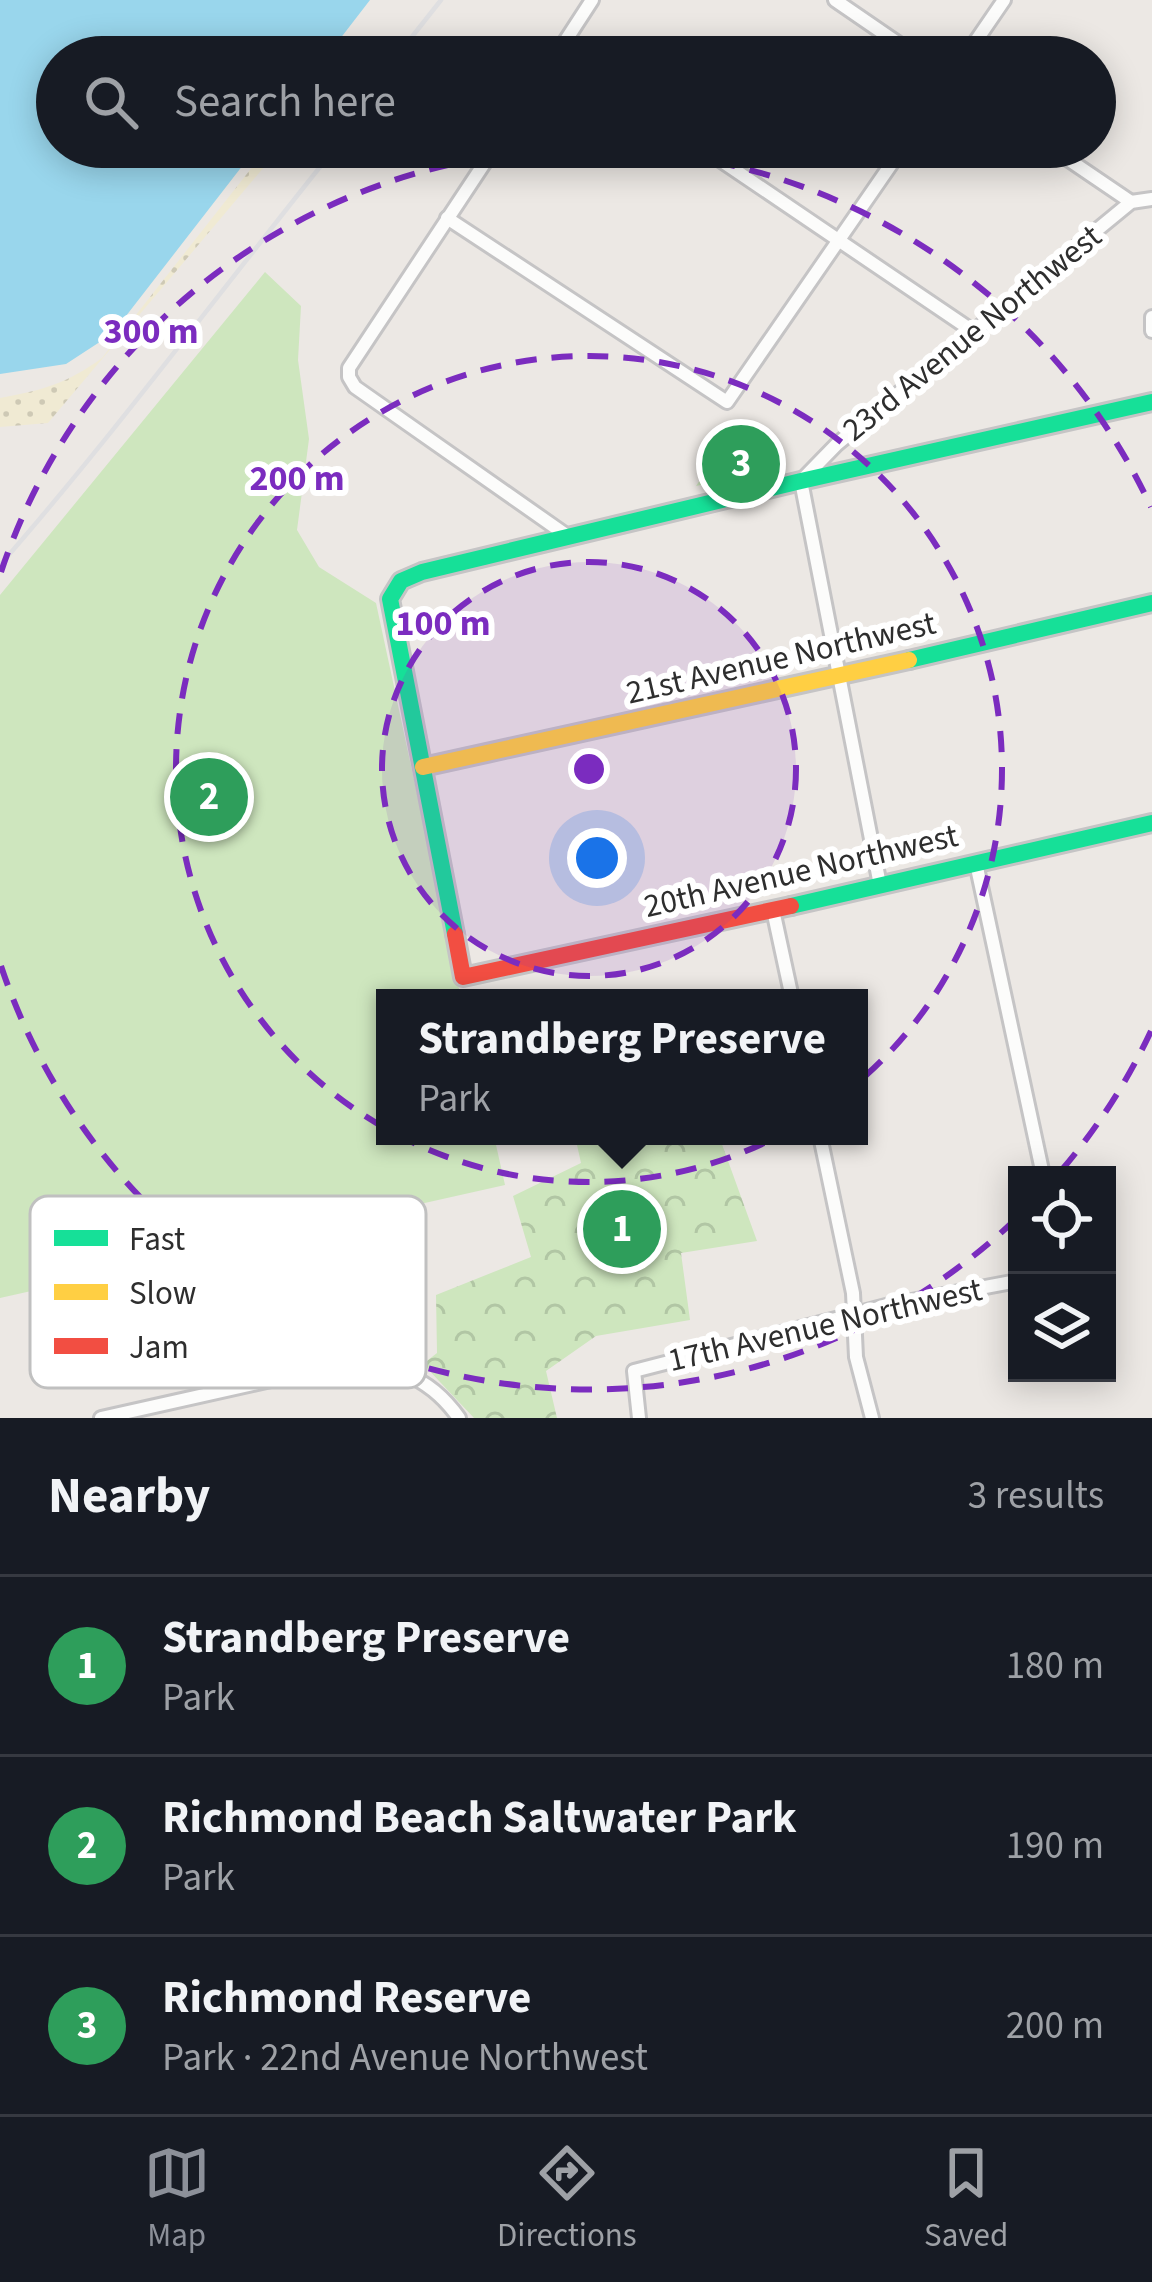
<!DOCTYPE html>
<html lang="en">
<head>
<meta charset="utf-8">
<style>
  :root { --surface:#171b24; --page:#20242c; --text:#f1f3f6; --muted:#9ea1a6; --line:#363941; --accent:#8c9099 }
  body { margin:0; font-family:"Source Sans 3",sans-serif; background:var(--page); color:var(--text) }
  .controls { position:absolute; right:36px; bottom:36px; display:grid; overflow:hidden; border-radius:0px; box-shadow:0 6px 30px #0003 }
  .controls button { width:108px; height:108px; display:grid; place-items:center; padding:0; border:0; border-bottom:3px solid var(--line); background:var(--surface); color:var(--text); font:60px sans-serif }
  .you { position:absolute; left:597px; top:858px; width:42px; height:42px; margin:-30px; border:9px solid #fff; border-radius:50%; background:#1a73e8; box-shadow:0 0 0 18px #1a73e833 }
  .badge { display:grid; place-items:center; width:78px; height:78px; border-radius:50%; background:var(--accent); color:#fff; font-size:39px; font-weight:700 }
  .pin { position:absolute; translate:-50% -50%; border:6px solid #fff; box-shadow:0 3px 12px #0006 }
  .popup { position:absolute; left:376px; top:989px; width:492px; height:156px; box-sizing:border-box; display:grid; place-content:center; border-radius:0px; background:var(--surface); filter:drop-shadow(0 3px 9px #0005); font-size:39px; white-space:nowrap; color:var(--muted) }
  .popup b { font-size:45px; color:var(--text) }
  .popup::after { content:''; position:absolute; left:50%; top:100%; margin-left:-24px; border:24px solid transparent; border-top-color:var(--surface) }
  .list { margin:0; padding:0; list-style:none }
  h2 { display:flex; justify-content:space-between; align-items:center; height:156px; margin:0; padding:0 48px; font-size:51px }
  h2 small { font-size:39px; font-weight:400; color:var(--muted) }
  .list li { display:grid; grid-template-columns:78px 1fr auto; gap:36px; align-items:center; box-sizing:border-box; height:180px; padding:0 48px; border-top:3px solid var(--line) }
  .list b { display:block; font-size:45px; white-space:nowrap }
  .list p { margin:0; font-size:39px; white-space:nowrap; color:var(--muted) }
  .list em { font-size:39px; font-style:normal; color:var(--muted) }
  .icon { flex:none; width:66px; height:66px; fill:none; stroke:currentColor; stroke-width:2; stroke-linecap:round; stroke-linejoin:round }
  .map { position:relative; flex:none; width:1152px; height:1418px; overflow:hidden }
  .search { position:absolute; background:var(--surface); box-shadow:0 6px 30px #0003; left:36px; right:36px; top:36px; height:132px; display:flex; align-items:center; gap:30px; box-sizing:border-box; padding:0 42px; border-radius:66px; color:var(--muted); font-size:45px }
  .sheet { height:696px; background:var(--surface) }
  nav { display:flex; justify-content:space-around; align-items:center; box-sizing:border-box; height:168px; border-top:3px solid var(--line); background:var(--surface); font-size:33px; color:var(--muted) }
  nav a { display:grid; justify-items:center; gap:6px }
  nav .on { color:var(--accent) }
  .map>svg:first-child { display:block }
</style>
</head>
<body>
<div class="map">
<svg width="1152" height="1418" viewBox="0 0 1152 1418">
  <defs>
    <pattern id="forest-crowns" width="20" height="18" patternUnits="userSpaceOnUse" patternTransform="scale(3)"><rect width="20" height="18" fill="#cee6be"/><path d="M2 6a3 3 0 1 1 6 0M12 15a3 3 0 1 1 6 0" fill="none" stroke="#b1c6a4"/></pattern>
    <pattern id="sand-dots" width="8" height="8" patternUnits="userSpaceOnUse" patternTransform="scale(3)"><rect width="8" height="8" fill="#f0ead3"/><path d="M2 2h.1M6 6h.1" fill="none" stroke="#cec9b5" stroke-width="1.8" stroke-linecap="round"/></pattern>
  </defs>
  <rect width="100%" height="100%" fill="#ece8e4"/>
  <g fill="#cee6be">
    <path d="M265,272l36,34 -3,54 11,79 -12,91 22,37 57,36 85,395h-76v138h109l11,49 -505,113v-703z"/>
    <path d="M732,434l38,25 2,11 -76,16z"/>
  </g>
  <path fill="url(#forest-crowns)" d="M575,1136h144l38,105 -76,12 9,67 -94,16 -50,35 11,47h-83l-51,-54 14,-11 -1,-58 95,-38 -18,-61 68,-33z"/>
  <path fill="url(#sand-dots)" d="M268,147h13l-233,276 -48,4v-29c43,-8 66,-14 102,-40z"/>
  <path fill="#99d6ec" d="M0,0h370l-44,57h-269v90h200l-145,187 -46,30 -66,10z"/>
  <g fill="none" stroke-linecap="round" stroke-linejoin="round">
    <defs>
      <g id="street">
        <path d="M835,0l83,57"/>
        <path d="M555,57l37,-57"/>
        <path d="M965,57l39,-57"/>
        <path d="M495,147l-146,221v9l6,10 211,148"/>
        <path d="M701,147l273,185"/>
        <path d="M1050,147l81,55"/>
        <path d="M447,218l280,184 176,-255"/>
        <path d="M1152,317v14"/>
        <path d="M976,863l67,312"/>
        <path d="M880,885l-79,-404 36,-37 294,-242 21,-3"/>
        <path d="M773,910l19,88"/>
        <path d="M820,1136l33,157 3,64 16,61"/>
        <path d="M101,1418l237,-53c53,0 89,8 121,53"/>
        <path d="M639,1418l-5,-47 256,-66 127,-24"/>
      </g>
      <g id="fast">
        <path d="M909,660l243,-57"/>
        <path d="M791,906l361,-83"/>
        <path d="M455,934l-65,-335 11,-18 21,-9 379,-91 351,-79"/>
      </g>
      <path id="slow" d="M423,767l486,-107"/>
      <path id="jam" d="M455,934l8,43 328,-71"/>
    </defs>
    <use href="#street" stroke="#c5c4c5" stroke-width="18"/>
    <use href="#fast" stroke="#c5c4c5" stroke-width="22"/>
    <use href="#slow" stroke="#c5c4c5" stroke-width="22"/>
    <use href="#jam" stroke="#c5c4c5" stroke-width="22"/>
    <use href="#street" stroke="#fcfcfb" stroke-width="12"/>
    <use href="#fast" stroke="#16e098" stroke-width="16"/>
    <use href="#slow" stroke="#ffcf43" stroke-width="16"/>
    <use href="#jam" stroke="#f24e42" stroke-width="16"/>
    <g stroke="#dfdfe1" stroke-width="4.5">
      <path d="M396,57l45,-57"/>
      <path d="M0,565c118,-135 224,-279 336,-418"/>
    </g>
  </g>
  <circle cx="589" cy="769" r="207" fill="#7b2cbf" fill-opacity=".12"/>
  <g fill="none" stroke="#7b2cbf" stroke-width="6" stroke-dasharray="21 15">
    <circle cx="589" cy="769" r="207"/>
    <circle cx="589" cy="769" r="413"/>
    <path d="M1151 1031A620 620 0 0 1 1060 1172M1016 1219A620 620 0 0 1 1 966M1 572A620 620 0 0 1 1151 507"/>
  </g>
  <g text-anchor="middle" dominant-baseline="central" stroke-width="12" stroke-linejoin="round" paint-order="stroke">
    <g font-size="33" fill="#2e2e2e" stroke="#fff">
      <text transform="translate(972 333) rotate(-39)">23rd Avenue Northwest</text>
      <text transform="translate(781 658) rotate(-13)">21st Avenue Northwest</text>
      <text transform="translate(801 871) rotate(-13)">20th Avenue Northwest</text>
      <text transform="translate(825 1325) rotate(-13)">17th Avenue Northwest</text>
    </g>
  </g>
  <rect x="30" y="1196" width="396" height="192" rx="18" fill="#fff" stroke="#c0c0c0" stroke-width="3"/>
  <rect x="54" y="1230" width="54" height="16" fill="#16e098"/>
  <rect x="54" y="1284" width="54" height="16" fill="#ffcf43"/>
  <rect x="54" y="1338" width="54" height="16" fill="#f24e42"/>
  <g font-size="33" fill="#2e2e2e">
    <text x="129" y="1250">Fast</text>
    <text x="129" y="1304">Slow</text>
    <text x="129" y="1358">Jam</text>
  </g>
  <circle cx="589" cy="769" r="18" fill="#7b2cbf" stroke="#fff" stroke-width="6"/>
  <g font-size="36" text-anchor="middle" font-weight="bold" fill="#7b2cbf" stroke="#fff" stroke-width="12" stroke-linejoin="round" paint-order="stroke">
    <text x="151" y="343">300 m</text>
    <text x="297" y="490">200 m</text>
    <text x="443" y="635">100 m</text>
  </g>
</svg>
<div class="controls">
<button><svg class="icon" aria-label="locate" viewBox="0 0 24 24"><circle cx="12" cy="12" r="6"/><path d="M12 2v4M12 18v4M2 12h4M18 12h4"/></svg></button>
<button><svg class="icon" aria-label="layers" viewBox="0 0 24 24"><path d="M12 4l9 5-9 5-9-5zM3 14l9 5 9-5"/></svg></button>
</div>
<div class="you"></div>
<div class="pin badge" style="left:622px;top:1229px;background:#2e9e5b">1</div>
<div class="popup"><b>Strandberg Preserve</b>Park</div>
<div class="pin badge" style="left:209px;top:797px;background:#2e9e5b">2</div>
<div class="pin badge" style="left:741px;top:464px;background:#2e9e5b">3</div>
<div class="search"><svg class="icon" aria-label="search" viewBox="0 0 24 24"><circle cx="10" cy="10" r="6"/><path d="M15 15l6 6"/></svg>Search here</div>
</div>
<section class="sheet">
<h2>Nearby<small>3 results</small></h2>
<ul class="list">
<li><span class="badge" style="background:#2e9e5b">1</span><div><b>Strandberg Preserve</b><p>Park</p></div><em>180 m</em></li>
<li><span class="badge" style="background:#2e9e5b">2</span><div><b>Richmond Beach Saltwater Park</b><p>Park</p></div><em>190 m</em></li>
<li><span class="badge" style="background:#2e9e5b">3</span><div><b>Richmond Reserve</b><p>Park · 22nd Avenue Northwest</p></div><em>200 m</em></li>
</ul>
</section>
<nav>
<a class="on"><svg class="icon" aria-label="map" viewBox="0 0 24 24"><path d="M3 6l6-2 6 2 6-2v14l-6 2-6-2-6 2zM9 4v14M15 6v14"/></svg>Map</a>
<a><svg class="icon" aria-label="directions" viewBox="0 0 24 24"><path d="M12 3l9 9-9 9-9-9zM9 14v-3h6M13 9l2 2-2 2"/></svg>Directions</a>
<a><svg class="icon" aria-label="saved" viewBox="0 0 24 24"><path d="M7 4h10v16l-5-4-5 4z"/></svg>Saved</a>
</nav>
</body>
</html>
